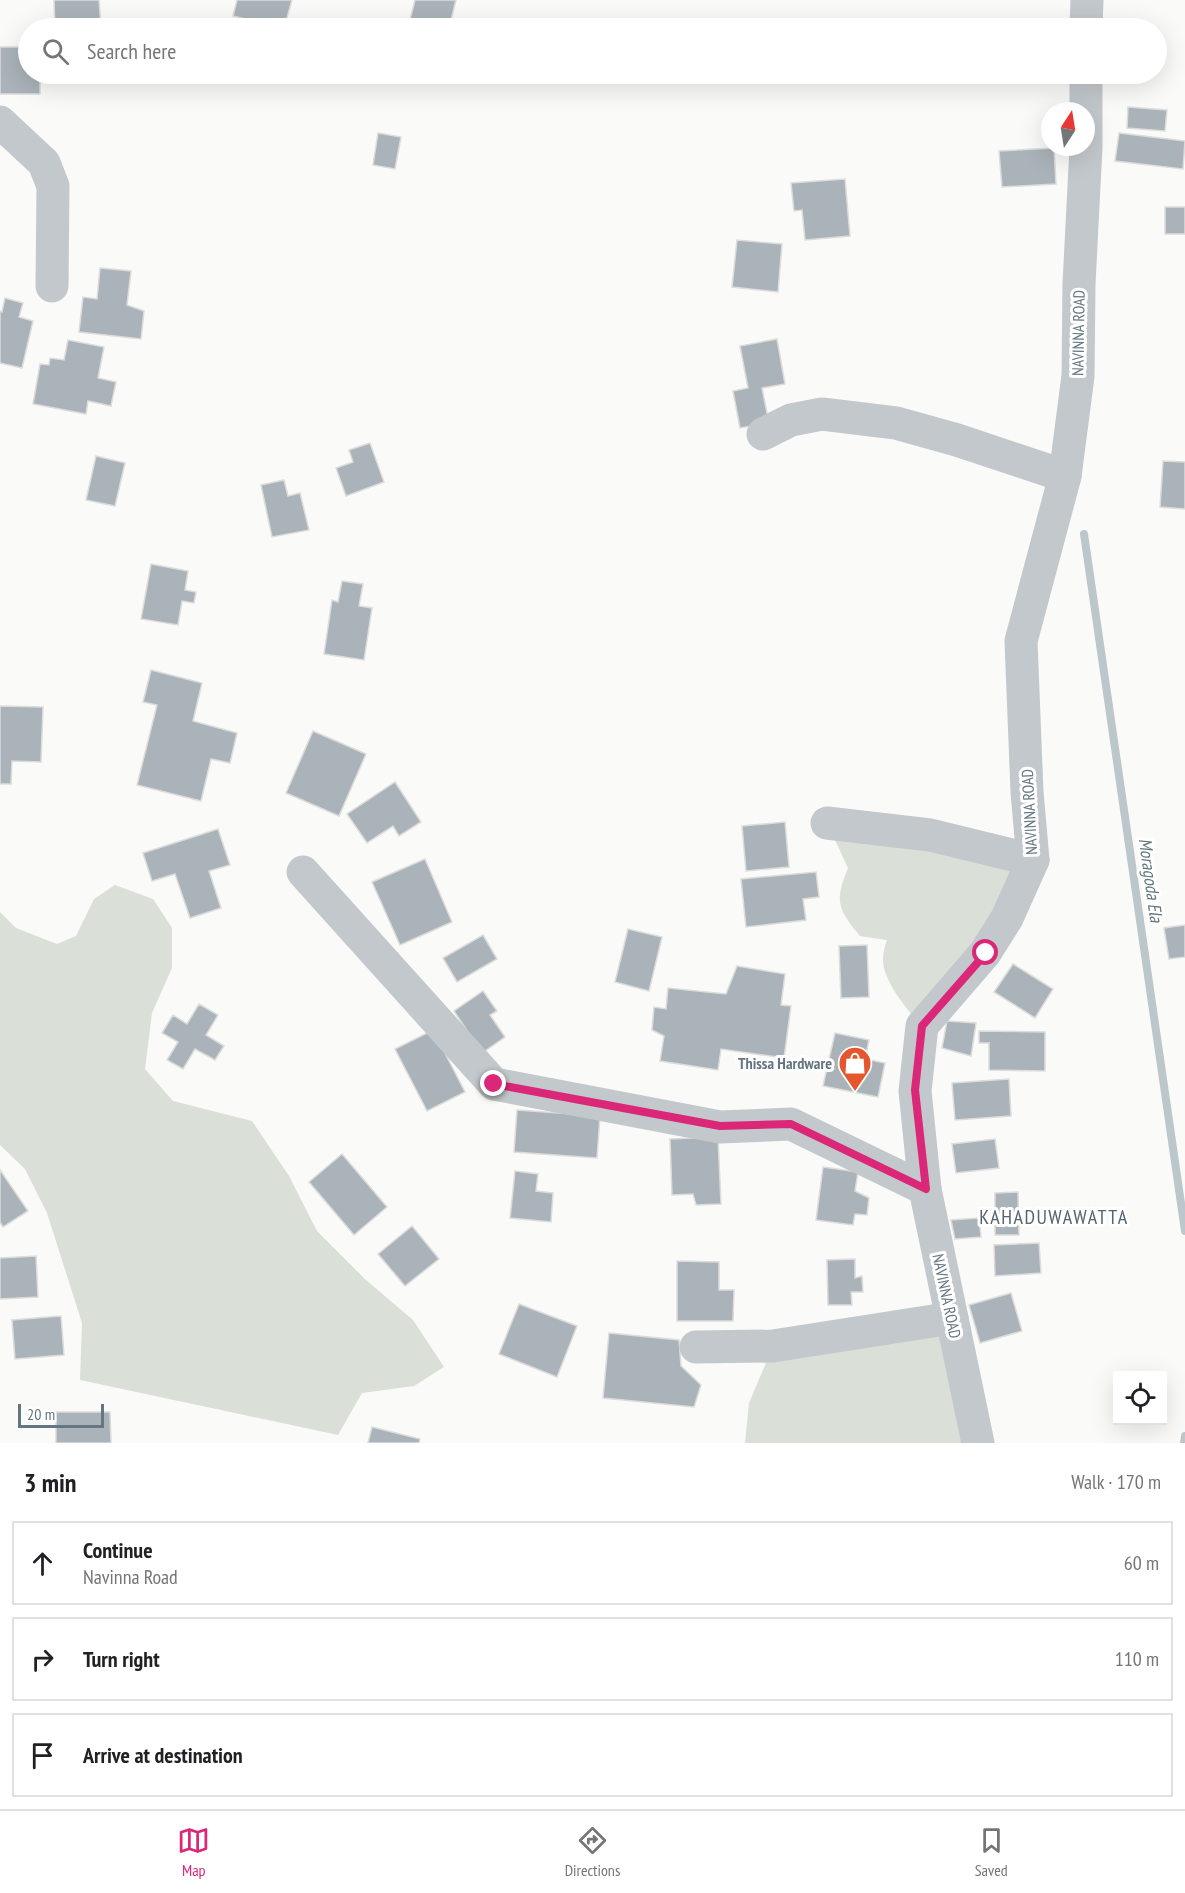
<!DOCTYPE html>
<html lang="en">
<head>
<meta charset="utf-8">
<style>
  :root { --surface:#fff; --page:#f2f2f2; --text:#202124; --muted:#757577; --line:#e0e0e0; --accent:#db2777 }
  body { margin:0; font-family:"PT Sans Narrow",sans-serif; background:var(--page); color:var(--text) }
  .controls { position:absolute; right:18px; bottom:18px; display:grid; overflow:hidden; border-radius:0px; box-shadow:0 6px 24px #0002 }
  .controls button { width:54px; height:54px; display:grid; place-items:center; padding:0; border:0; border-bottom:2px solid var(--line); background:var(--surface); color:var(--text); font:30px sans-serif }
  .compass { position:absolute; left:1041px; top:102px; width:54px; height:54px; border-radius:50%; background:var(--surface); box-shadow:0 6px 24px #0002; rotate:12deg }
  .scale { position:absolute; left:18px; bottom:15px; width:86px; box-sizing:border-box; padding-left:6px; border:3px solid #657683; border-top:0; font-size:16px; line-height:21px; white-space:nowrap; color:#657683; -webkit-text-stroke:4px #fff; paint-order:stroke }
  .stop { position:absolute; width:18px; height:18px; margin:-14px; border:4px solid #db2777; border-radius:50%; background:#fff }
  .stop.end { background:#db2777; border-color:#fff; box-shadow:0 2px 6px #0008 }
  .list { margin:0; padding:0; list-style:none }
  h2 { display:flex; justify-content:space-between; align-items:center; height:78px; margin:0; padding:0 24px; font-size:26px }
  h2 small { font-size:20px; font-weight:400; color:var(--muted) }
  .list li { display:grid; grid-template-columns:39px 1fr auto; gap:18px; align-items:center; box-sizing:border-box; height:84px; margin:0 12px 12px; padding:0 12px; border:2px solid var(--line); border-radius:0px }
  .list b { display:block; font-size:22px; white-space:nowrap }
  .list p { margin:0; font-size:20px; white-space:nowrap; color:var(--muted) }
  .list em { font-size:20px; font-style:normal; color:var(--muted) }
  .icon { flex:none; width:33px; height:33px; fill:none; stroke:currentColor; stroke-width:2; stroke-linecap:round; stroke-linejoin:round }
  .map { position:relative; flex:none; width:1185px; height:1443px; overflow:hidden }
  .search { position:absolute; background:var(--surface); box-shadow:0 6px 24px #0002; left:18px; right:18px; top:18px; height:66px; display:flex; align-items:center; gap:15px; box-sizing:border-box; padding:0 21px; border-radius:33px; color:var(--muted); font-size:22px }
  .sheet { height:366px; background:var(--surface) }
  nav { display:flex; justify-content:space-around; align-items:center; box-sizing:border-box; height:84px; border-top:2px solid var(--line); background:var(--surface); font-size:16px; color:var(--muted) }
  nav a { display:grid; justify-items:center; gap:3px }
  nav .on { color:var(--accent) }
  .map>svg:first-child { display:block }
</style>
</head>
<body>
<div class="map">
<svg width="1185" height="1443" viewBox="0 0 1185 1443">
  <rect width="100%" height="100%" fill="#fafaf8"/>
  <g fill="#dadfd7">
    <path d="M827,823l206,37 -111,166c-13,-14 -40,-46 -39,-67 0,-6 2,-13 4,-19l-27,-4c-22,-27 -26,-34 -12,-68z"/>
    <path d="M115,885l38,14 19,29v40l-20,45 -7,56 28,32 79,20 37,55 28,55 49,49 47,40 31,47 -30,19 -52,7 -24,42 -258,-55 2,-57 -35,-110 -22,-44 -25,-24v-233l16,16 41,16 19,-8 18,-37z"/>
    <path d="M951,1318l26,125h-232l4,-40 24,-57z"/>
  </g>
  <g fill="none" stroke-linecap="round" stroke-linejoin="round">
    <g stroke="#bbc7cb" stroke-width="8">
      <path d="M1084,534l101,697"/>
      <path d="M1184,1443l1,-7"/>
    </g>
  </g>
  <g fill="#aab3b9" stroke="#dcdcda" stroke-width="1.5">
    <path d="M54,0h45l2,28h-46z"/>
    <path d="M237,0h55l-8,28 -51,-12z"/>
    <path d="M415,0h41l-7,28h-41z"/>
    <path d="M0,47h28v27h12v20h-40z"/>
    <path d="M1128,107l39,3 -2,21 -38,-3z"/>
    <path d="M378,133l23,4 -6,32 -22,-4z"/>
    <path d="M1119,133l66,8 -2,28 -68,-8z"/>
    <path d="M1054,148l2,36 -54,3 -3,-36z"/>
    <path d="M845,179l5,57 -45,4 -3,-30 -8,1 -3,-28z"/>
    <rect x="1165" y="207" width="20" height="27"/>
    <path d="M737,240l45,4 -4,48 -46,-5z"/>
    <path d="M100,268l31,3 -4,34 17,6 -3,28 -62,-7 4,-35 14,2z"/>
    <path d="M5,298l18,5 -4,14 14,4 -11,47 -22,-5v-52l2,1z"/>
    <path d="M777,339l8,45 -23,4 7,35 -29,5 -7,-37 15,-3 -8,-42z"/>
    <path d="M68,340l36,7 -6,31 18,4 -5,24 -23,-5 -2,13 -53,-10 7,-40 9,1 1,-7 14,2z"/>
    <path d="M370,443l14,39 -38,14 -10,-28 17,-6 -4,-12z"/>
    <path d="M96,456l29,7 -10,43 -29,-6z"/>
    <path d="M1163,461l22,1v47l-25,-2z"/>
    <path d="M284,480l4,16 12,-3 9,37 -37,7 -11,-52z"/>
    <path d="M151,564l37,7 -3,19 11,2 -2,11 -12,-2 -4,24 -37,-6z"/>
    <path d="M342,581l21,3 -4,22 13,2 -8,52 -40,-6 8,-54 6,2z"/>
    <path d="M151,670l51,13 -9,38 44,12 -7,30 -19,-4 -10,42 -64,-16 20,-80 -14,-3z"/>
    <path d="M0,706l43,1 -2,55 -29,-1 -1,23h-11z"/>
    <path d="M313,731l53,23 -27,62 -53,-23z"/>
    <path d="M395,782l26,40 -22,14 -6,-10 -26,17 -20,-29z"/>
    <path d="M785,822l4,45 -43,4 -4,-45z"/>
    <path d="M218,829l12,36 -21,6 12,37 -31,10 -15,-44 -23,7 -9,-28z"/>
    <path d="M425,859l27,63 -52,23 -28,-63z"/>
    <path d="M816,872l3,25 -16,2 3,21 -60,7 -5,-48z"/>
    <path d="M1185,925v32l-16,2 -5,-31z"/>
    <path d="M628,929l34,8 -13,54 -34,-9z"/>
    <path d="M483,935l14,24 -40,23 -14,-24z"/>
    <path d="M867,945l2,52 -28,1 -2,-52z"/>
    <path d="M1013,964l40,25 -18,29 -41,-26z"/>
    <path d="M737,966l48,8 -4,31 10,1 -7,52 -63,-9 -3,21 -58,-9 4,-25 -12,-6 2,-23 12,2 2,-21 58,6z"/>
    <path d="M483,991l14,20 -7,4 15,22 -23,16 -28,-42z"/>
    <path d="M199,1004l19,11 -12,20 18,11 -9,14 -20,-11 -12,20 -16,-9 11,-18 -16,-9 11,-18 14,9z"/>
    <path d="M947,1021l29,2 -5,33 -29,-8z"/>
    <path d="M433,1030l32,62 -38,19 -32,-62z"/>
    <path d="M979,1031l66,1v39l-56,-1v-27h-10z"/>
    <path d="M835,1033l34,7 -4,19 20,4 -7,34 -55,-11z"/>
    <path d="M1009,1079l2,37 -56,4 -3,-37z"/>
    <path d="M517,1110l83,6 -3,42 -83,-6z"/>
    <path d="M718,1137l3,67 -25,1 -3,-11 -21,1 -2,-56z"/>
    <path d="M995,1139l4,29 -43,5 -4,-29z"/>
    <path d="M342,1154l45,53 -33,28 -45,-53z"/>
    <path d="M823,1167l35,5 -3,19 14,7 -2,17 -12,-1 -2,11 -37,-5z"/>
    <path d="M0,1170l28,41 -25,16 -3,-5z"/>
    <path d="M515,1171l23,3 -2,17 17,2 -2,29 -41,-4z"/>
    <path d="M1018,1192l1,43h-24v-42z"/>
    <path d="M979,1218l2,19 -26,2 -4,-19z"/>
    <path d="M412,1226l27,33 -34,27 -27,-32z"/>
    <path d="M1039,1243l2,30 -46,3 -1,-31z"/>
    <path d="M36,1256l2,41 -38,2v-41z"/>
    <path d="M855,1259v19l7,-2 1,16h-12l1,13h-24l-1,-45z"/>
    <path d="M677,1261l42,1v28h15l-1,31h-56z"/>
    <path d="M1011,1293l11,38 -42,12 -11,-38z"/>
    <path d="M519,1304l58,22 -20,51 -58,-23z"/>
    <path d="M61,1316l3,39 -49,4 -3,-39z"/>
    <path d="M609,1333l70,7 2,26 20,19 -7,22 -91,-9z"/>
    <path d="M56,1412h54l1,31h-55z"/>
    <path d="M372,1427l48,12 -1,4h-51z"/>
  </g>
  <g fill="none" stroke-linecap="round" stroke-linejoin="round">
    <g stroke="#c3c8cc" stroke-width="33">
      <path d="M1086,28l1,-28"/>
      <path d="M1086,74v69"/>
      <path d="M0,122l44,41 9,23 -1,100"/>
      <path d="M763,434l28,-14 31,-6 74,9 61,17 108,36"/>
      <path d="M827,823l103,12 103,25"/>
      <path d="M303,872l191,212 226,43 71,-3 134,65"/>
      <path d="M696,1347l77,-1 179,-28"/>
      <path d="M978,1443l-53,-254 -10,-98 7,-65 63,-73 22,-35 26,-58 -6,-68 -6,-151 44,-165 13,-100 1,-92 7,-137"/>
    </g>
  </g>
  <g fill="none" stroke-linecap="round" stroke-linejoin="round">
    <path stroke="#db2777" stroke-width="8" d="M494,1084l226,42 71,-2 135,65 -11,-99 7,-64 64,-73"/>
  </g>
  <defs>
    <symbol id="shop-pin" viewBox="-11 -11 22 30"><path d="M0 17L-7.5 6A9.5 9.5 0 1 1 7.5 6Z" fill="#e4572e" stroke="#fff"/><path d="M-5-2.5h2.3a2.7 3.5 0 0 1 5.4 0H5L5.5 6h-11ZM-1.5-2.5h3a1.5 2.3 0 0 0-3 0Z" fill="#fff"/></symbol>
  </defs>
  <g fill-rule="evenodd">
    <use href="#shop-pin" x="836" y="1044" width="38" height="52"/>
  </g>
  <g text-anchor="middle" dominant-baseline="central" stroke-width="6" stroke-linejoin="round" paint-order="stroke">
    <g font-size="16" fill="#657683" stroke="#fff">
      <text transform="translate(1078 333) rotate(-89)">NAVINNA ROAD</text>
      <text transform="translate(1029 812) rotate(-93)">NAVINNA ROAD</text>
      <text transform="translate(947 1296) rotate(78)">NAVINNA ROAD</text>
    </g>
    <g font-size="16" font-weight="bold" fill="#657683" stroke="#fff" text-anchor="end">
      <text x="832" y="1063">Thissa Hardware</text>
    </g>
    <g font-size="18" font-style="italic" fill="#60757c" stroke="#fff">
      <text transform="translate(1151 880) rotate(82)">Moragoda Ela</text>
    </g>
    <g font-size="20" letter-spacing="1.5" fill="#57646e" stroke="#fff">
      <text x="1054" y="1217">KAHADUWAWATTA</text>
    </g>
  </g>
</svg>
<div class="controls">
<button><svg class="icon" aria-label="locate" viewBox="0 0 24 24"><circle cx="12" cy="12" r="6"/><path d="M12 2v4M12 18v4M2 12h4M18 12h4"/></svg></button>
</div>
<svg class="compass" viewBox="-18 -18 36 36"><path d="M0-13l5 13h-10z" fill="#e53935"/><path d="M0 13l5-13h-10z" fill="#757577"/></svg>
<div class="scale">20 m</div>
<div class="stop" style="left:986px;top:953px"></div>
<div class="stop end" style="left:494px;top:1084px"></div>
<div class="search"><svg class="icon" aria-label="search" viewBox="0 0 24 24"><circle cx="10" cy="10" r="6"/><path d="M15 15l6 6"/></svg>Search here</div>
</div>
<section class="sheet">
<h2>3 min<small>Walk · 170 m</small></h2>
<ul class="list">
<li><svg class="icon" aria-label="ahead" viewBox="0 0 24 24"><path d="M12 20V5M6 11l6-6 6 6"/></svg><div><b>Continue</b><p>Navinna Road</p></div><em>60 m</em></li>
<li><svg class="icon" aria-label="right" viewBox="0 0 24 24"><path d="M7 20v-9h11M14 6l5 5-5 5"/></svg><div><b>Turn right</b></div><em>110 m</em></li>
<li><svg class="icon" aria-label="arrive" viewBox="0 0 24 24"><path d="M6 21V4h12l-3 4 3 4H6"/></svg><div><b>Arrive at destination</b></div></li>
</ul>
</section>
<nav>
<a class="on"><svg class="icon" aria-label="map" viewBox="0 0 24 24"><path d="M3 6l6-2 6 2 6-2v14l-6 2-6-2-6 2zM9 4v14M15 6v14"/></svg>Map</a>
<a><svg class="icon" aria-label="directions" viewBox="0 0 24 24"><path d="M12 3l9 9-9 9-9-9zM9 14v-3h6M13 9l2 2-2 2"/></svg>Directions</a>
<a><svg class="icon" aria-label="saved" viewBox="0 0 24 24"><path d="M7 4h10v16l-5-4-5 4z"/></svg>Saved</a>
</nav>
</body>
</html>
